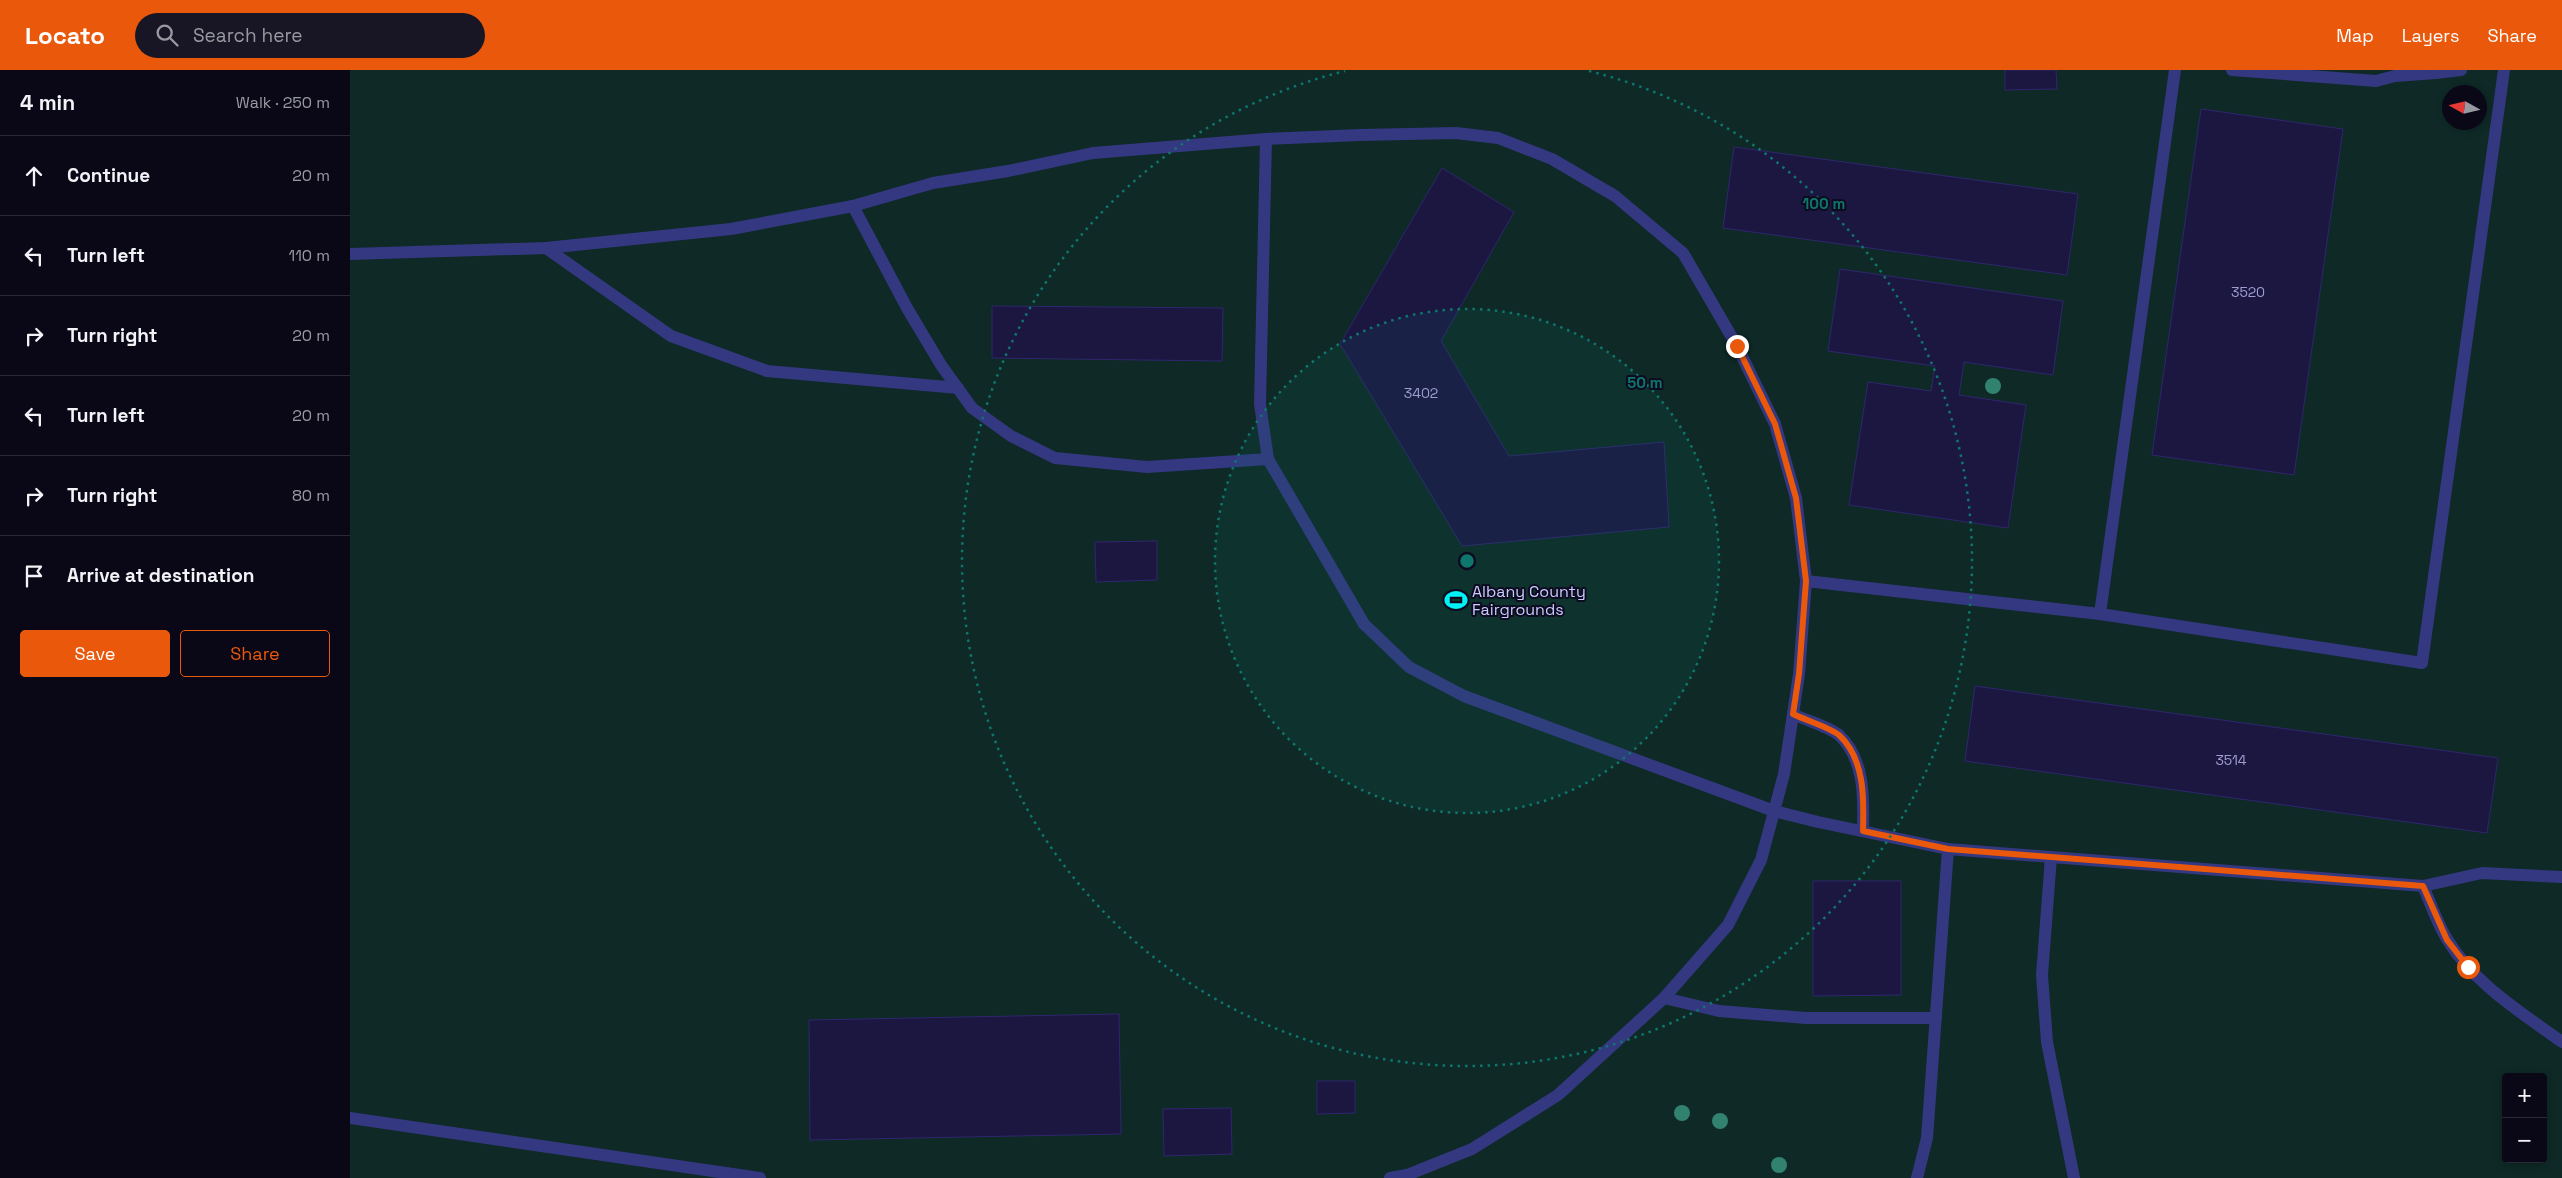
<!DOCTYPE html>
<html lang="en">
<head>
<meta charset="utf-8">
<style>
  :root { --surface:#0a0817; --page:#181624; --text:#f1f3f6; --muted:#999aa1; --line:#2a2936; --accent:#ea580c }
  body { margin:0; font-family:"Space Grotesk",sans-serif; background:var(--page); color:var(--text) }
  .controls { position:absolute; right:15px; bottom:15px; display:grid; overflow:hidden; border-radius:5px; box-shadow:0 2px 8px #0003 }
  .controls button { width:45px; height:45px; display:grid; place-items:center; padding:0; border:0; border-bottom:1px solid var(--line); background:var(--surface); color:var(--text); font:25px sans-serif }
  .compass { position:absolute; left:2092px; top:15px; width:45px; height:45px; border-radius:50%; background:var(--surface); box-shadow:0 2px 8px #0003; rotate:278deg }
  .stop { position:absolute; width:15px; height:15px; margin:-11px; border:4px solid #ea580c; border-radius:50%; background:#fff }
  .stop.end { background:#ea580c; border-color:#fff; box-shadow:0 1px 5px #0008 }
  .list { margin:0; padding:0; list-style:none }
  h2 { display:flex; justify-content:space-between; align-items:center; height:65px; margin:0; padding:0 20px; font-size:21px }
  h2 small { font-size:16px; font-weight:400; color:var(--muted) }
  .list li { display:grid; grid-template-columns:32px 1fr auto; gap:15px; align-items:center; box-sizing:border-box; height:80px; padding:0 20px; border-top:1px solid var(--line) }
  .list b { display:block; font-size:19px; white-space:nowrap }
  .list em { font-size:16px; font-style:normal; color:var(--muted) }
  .actions { display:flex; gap:10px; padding:15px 20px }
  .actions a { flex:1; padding:11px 0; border:1px solid var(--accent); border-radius:5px; text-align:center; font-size:18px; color:var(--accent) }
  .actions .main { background:var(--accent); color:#fff }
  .icon { flex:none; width:28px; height:28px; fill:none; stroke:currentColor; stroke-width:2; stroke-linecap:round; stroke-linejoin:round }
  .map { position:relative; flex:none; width:2212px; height:1108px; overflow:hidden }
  header { display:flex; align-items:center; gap:30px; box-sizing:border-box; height:70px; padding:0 25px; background:var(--accent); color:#fff }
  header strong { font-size:24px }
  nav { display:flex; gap:28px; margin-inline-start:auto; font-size:18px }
  .search { width:350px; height:45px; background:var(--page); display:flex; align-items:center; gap:12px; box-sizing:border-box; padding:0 18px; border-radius:28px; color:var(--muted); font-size:19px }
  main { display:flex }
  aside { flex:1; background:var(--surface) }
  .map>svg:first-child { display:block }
</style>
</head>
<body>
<header>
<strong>Locato</strong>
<div class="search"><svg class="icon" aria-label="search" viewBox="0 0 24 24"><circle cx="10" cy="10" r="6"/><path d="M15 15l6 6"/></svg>Search here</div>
<nav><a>Map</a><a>Layers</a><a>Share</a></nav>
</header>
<main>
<aside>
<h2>4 min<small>Walk · 250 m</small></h2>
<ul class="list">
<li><svg class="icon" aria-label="ahead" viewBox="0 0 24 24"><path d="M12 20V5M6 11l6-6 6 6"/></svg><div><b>Continue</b></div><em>20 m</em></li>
<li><svg class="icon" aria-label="left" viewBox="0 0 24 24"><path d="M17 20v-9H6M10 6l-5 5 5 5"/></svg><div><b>Turn left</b></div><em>110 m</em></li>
<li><svg class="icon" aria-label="right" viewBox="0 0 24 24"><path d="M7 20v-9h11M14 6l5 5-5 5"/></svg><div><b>Turn right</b></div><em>20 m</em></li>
<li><svg class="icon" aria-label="left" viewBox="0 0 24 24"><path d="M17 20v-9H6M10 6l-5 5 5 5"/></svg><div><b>Turn left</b></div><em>20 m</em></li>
<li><svg class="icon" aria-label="right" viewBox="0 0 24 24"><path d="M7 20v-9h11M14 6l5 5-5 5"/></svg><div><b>Turn right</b></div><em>80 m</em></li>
<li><svg class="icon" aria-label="arrive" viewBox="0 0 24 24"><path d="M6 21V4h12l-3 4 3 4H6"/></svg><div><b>Arrive at destination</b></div></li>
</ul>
<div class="actions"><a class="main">Save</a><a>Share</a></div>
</aside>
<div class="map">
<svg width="2212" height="1108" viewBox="0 0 2212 1108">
  <rect width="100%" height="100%" fill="#0d0b1f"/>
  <path fill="#0e2926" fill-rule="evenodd" d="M0,0h2212v1108h-2212zM2100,22h30v30h-30zM2156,1007h37v82h-37z"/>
  <g fill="#1b1741" stroke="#2f276e">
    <path d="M1655,0h51l1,19 -52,1z"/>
    <path d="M1851,39l142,20 -49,346 -142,-20z"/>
    <path d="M1384,77l344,47 -11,81 -344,-47z"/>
    <path d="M1092,98l72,44 -73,129 68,115 155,-14 5,85 -207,19 -122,-202z"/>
    <path d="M1490,199l223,32 -10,74 -89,-13 -5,33 67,10 -18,123 -159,-23 19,-123 63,9 4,-25 -107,-15z"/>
    <path d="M642,236l231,2 -1,53 -230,-3z"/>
    <path d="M807,471v39l-61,2 -1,-40z"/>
    <path d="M1625,616l523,72 -11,75 -522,-72z"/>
    <path d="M1463,811h88v114l-88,1z"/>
    <path d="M769,944l2,120 -311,6 -1,-120z"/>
    <path d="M967,1011h38v32l-38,1z"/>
    <path d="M881,1038l1,46 -68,2 -1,-47z"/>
  </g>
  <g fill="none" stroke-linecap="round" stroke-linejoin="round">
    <g stroke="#343881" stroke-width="12">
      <path d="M1882,0l144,11 19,-5 41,-3 1,-3"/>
      <path d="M2086,3l25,-3"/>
      <path d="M916,69l-6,265 8,55 96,165 45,43 55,29 310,115 44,11 130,27 475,37 59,-13 80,4"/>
      <path d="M503,136l54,102 34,57 31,43 39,28 44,22 92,9 121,-8"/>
      <path d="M196,178l125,88 96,35 191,17"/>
      <path d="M0,184l196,-6 185,-19 122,-23 80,-23 75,-12 85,-18 173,-14 94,-4 96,-2 42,5 54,21 63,37 68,57 54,93 38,78 21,74 10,83"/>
      <path d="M1750,544l322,49 82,-593"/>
      <path d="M1443,644c12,6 37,13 46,21 26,24 25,64 24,96"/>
      <path d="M1701,787l-9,118 5,67 27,136"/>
      <path d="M2073,816c8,18 14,37 24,53 26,44 75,74 115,103"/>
      <path d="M1314,928l55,13 87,7h130"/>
      <path d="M0,1048l410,60"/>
      <path d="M1040,1108l17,-3 65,-26 86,-54 106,-97 64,-73 33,-65 23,-86 15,-100 7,-93 294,33 75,-544"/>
      <path d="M1567,1108l10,-40 21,-289"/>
    </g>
  </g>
  <g fill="#328270">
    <circle cx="1643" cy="316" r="8"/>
    <circle cx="1332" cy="1043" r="8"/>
    <circle cx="1370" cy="1051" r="8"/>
    <circle cx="1429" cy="1095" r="8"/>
  </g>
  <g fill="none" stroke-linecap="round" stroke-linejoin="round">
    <path stroke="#ea580c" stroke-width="6" d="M1387,276l38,78 21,74 10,83 -7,93 -6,40c12,6 36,13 46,21 26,24 25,64 24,96l85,18 475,37 24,54 21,27"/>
  </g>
  <circle cx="1117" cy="491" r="252" fill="#0f766e" fill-opacity=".12"/>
  <g fill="none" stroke="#0f766e" stroke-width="2.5" stroke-dasharray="2.5 5">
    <circle cx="1117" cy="491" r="252"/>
    <path d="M1239 1A505 505 0 1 1 995 1"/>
  </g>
  <defs>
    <symbol id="stadium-bare" viewBox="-9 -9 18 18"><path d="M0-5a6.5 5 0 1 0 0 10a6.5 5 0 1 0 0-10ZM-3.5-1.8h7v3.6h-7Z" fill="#00f2f5" stroke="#0d0b1f" stroke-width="2.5" paint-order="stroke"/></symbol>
  </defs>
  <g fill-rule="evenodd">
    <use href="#stadium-bare" x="1090" y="514" width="32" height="32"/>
  </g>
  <g text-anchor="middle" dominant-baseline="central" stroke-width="4" stroke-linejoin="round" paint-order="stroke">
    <g font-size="14" fill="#9f9dd0">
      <text x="1898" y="222">3520</text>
      <text x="1071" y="323">3402</text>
      <text x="1881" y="690">3514</text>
    </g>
    <g font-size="16" fill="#cbcaff" stroke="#0d0b1f" text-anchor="start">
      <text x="1122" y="521">Albany County<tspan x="1122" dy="18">Fairgrounds</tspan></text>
    </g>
  </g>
  <circle cx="1117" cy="491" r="8" fill="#0f766e" stroke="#0d0b1f" stroke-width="2.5"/>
  <g font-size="15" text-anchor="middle" font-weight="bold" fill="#0f766e" stroke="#0d0b1f" stroke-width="4" stroke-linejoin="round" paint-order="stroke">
    <text x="1474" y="139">100 m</text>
    <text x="1295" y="318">50 m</text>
  </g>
</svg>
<div class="controls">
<button>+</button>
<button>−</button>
</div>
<svg class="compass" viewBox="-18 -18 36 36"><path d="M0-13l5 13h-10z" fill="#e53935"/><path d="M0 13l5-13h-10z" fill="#999aa1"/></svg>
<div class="stop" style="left:2118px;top:897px"></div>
<div class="stop end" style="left:1387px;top:276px"></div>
</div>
</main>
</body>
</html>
